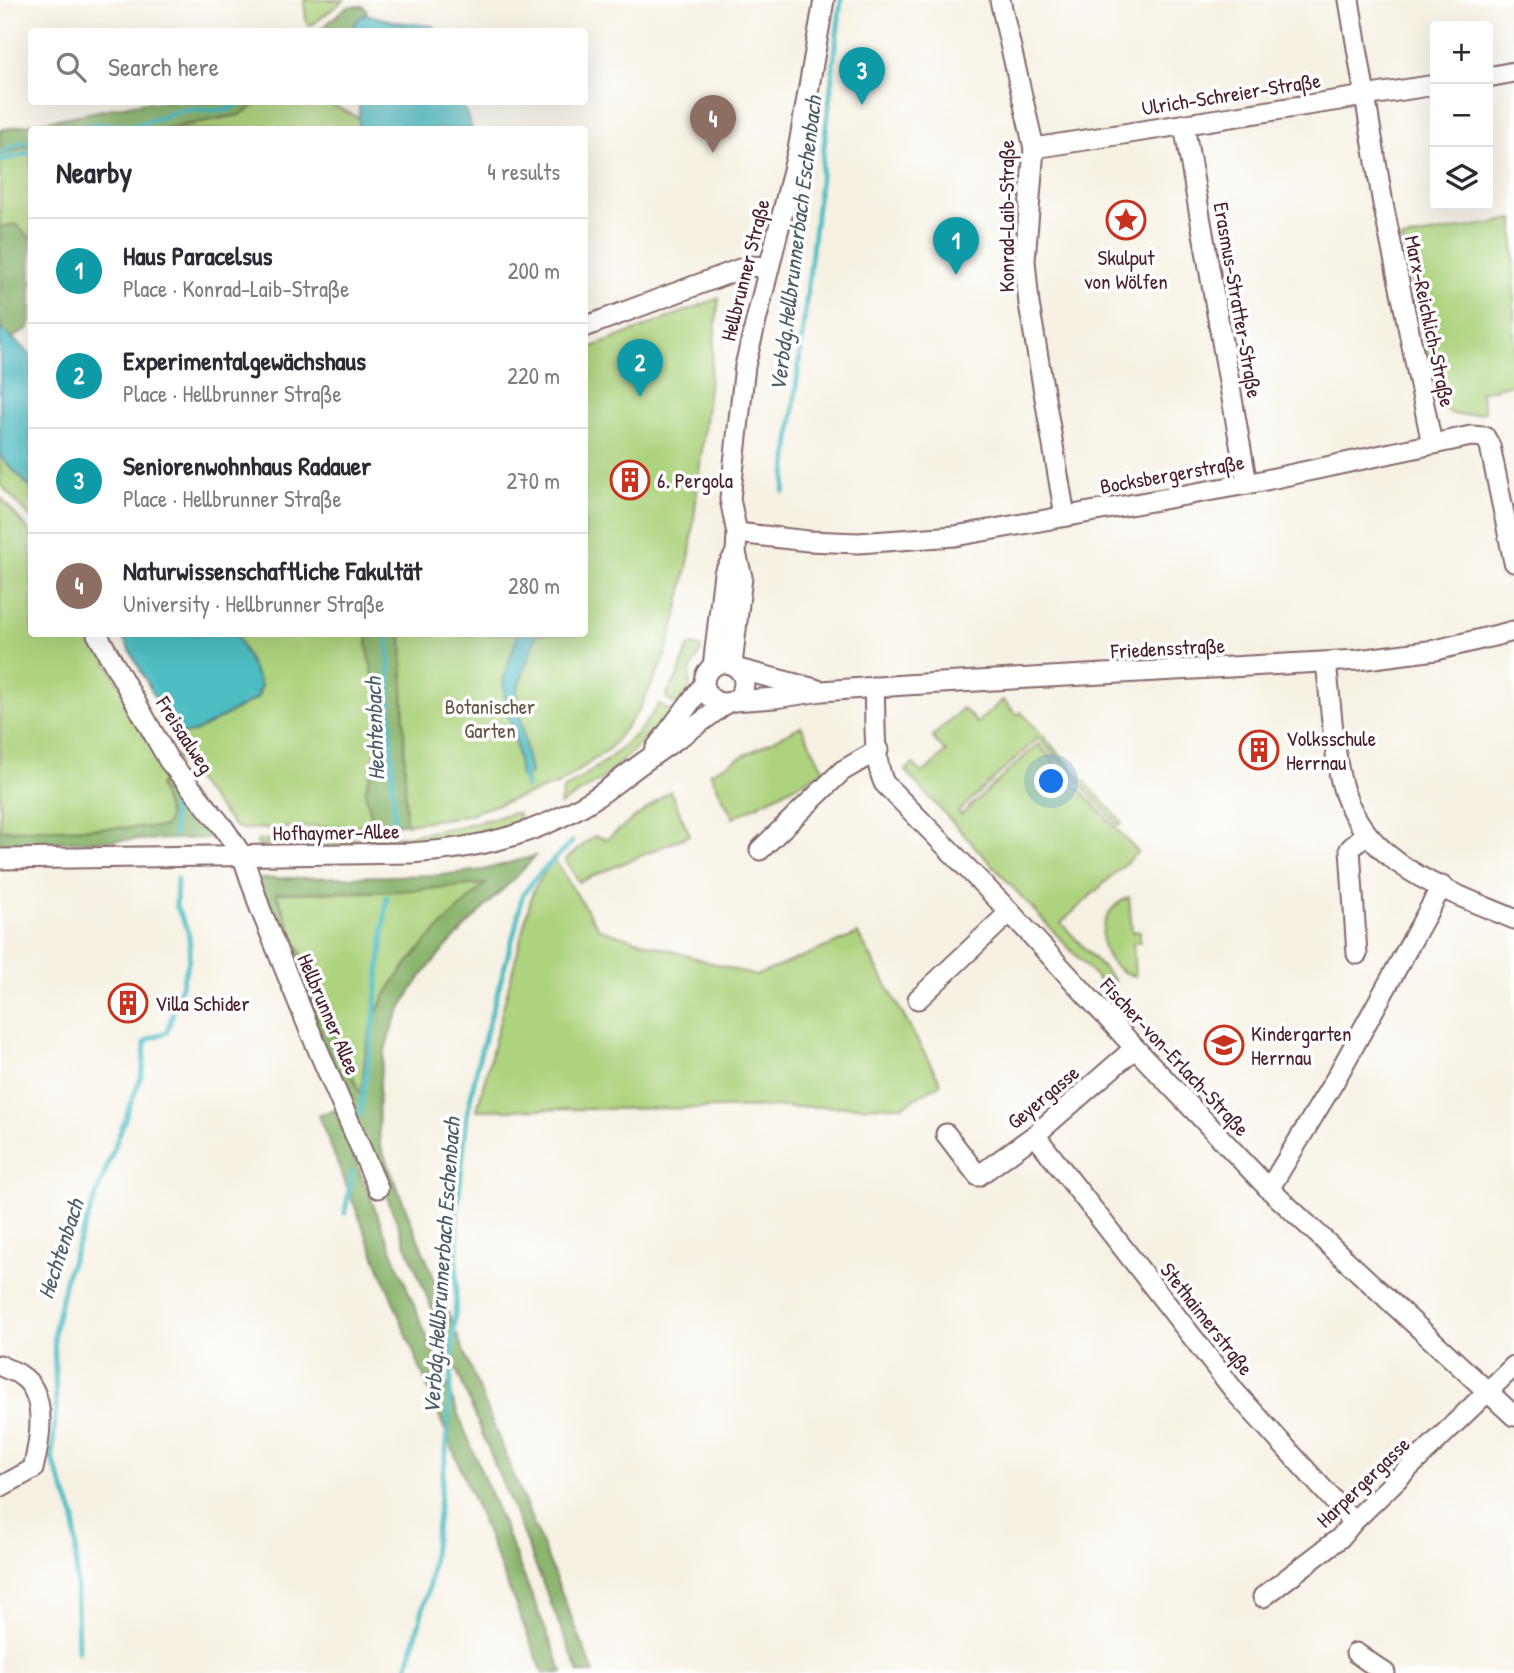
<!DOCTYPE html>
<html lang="en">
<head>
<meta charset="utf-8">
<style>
  :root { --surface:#fff; --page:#f2f2f3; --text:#2b2b33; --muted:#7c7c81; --line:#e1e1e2; --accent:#111827 }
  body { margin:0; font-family:"Patrick Hand",sans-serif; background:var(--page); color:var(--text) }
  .controls { position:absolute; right:21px; top:21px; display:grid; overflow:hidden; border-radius:7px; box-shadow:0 7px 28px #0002 }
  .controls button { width:63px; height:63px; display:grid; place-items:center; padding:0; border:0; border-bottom:2px solid var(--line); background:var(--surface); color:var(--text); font:35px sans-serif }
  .you { position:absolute; left:1052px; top:782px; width:24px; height:24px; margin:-18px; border:5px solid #fff; border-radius:50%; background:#1a73e8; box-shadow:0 0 0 10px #1a73e833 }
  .badge { display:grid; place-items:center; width:46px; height:46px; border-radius:50%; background:var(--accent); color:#fff; font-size:23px; font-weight:700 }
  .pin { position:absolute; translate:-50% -58px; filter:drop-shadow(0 2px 4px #0008) }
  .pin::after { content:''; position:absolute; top:37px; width:24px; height:21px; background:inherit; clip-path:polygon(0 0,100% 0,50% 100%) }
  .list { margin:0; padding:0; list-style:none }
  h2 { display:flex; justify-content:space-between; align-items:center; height:91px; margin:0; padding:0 28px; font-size:30px }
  h2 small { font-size:23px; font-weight:400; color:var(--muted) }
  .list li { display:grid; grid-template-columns:46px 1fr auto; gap:21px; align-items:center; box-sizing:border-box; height:105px; padding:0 28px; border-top:2px solid var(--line) }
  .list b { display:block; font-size:26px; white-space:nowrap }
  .list p { margin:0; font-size:23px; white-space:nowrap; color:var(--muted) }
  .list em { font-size:23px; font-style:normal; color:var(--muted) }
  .icon { flex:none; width:38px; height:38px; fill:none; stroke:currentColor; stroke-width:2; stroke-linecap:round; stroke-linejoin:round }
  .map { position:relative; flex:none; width:1514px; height:1673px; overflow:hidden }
  .search { position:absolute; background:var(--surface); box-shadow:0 7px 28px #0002; left:28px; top:28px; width:560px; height:77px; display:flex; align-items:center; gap:18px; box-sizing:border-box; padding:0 24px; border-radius:7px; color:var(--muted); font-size:26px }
  .panel { position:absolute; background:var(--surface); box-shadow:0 7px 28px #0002; left:28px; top:126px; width:560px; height:511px; border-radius:7px }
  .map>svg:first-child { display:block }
</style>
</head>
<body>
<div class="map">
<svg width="1514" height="1673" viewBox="0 0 1514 1673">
  <rect width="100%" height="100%" fill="#fff"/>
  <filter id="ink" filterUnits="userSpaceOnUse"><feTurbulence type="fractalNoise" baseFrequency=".0143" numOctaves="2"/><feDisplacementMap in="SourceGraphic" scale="14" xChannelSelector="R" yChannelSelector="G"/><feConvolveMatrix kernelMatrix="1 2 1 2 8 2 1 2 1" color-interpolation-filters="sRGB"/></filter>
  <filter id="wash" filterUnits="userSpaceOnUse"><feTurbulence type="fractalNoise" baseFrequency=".00686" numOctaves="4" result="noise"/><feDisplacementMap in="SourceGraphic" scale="28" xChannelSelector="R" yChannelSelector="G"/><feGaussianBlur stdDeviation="1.57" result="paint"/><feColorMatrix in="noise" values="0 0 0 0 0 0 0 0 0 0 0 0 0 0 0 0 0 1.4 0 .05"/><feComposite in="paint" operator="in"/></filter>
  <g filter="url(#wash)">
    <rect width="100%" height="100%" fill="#f6f1e3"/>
    <g fill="#add37e" stroke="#7c7954" stroke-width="2">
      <path d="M304,0h40l-31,24 -4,1 -3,-4z"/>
      <path d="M261,102h65l33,16v11l-197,1 77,-15z"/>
      <path d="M31,145v95l-15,-16 -16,3v-71z"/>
      <path d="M1514,219v165l-34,8 5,20c-24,4 -32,8 -49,-11l-34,-162z"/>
      <path d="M719,298l-29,255 -15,70 -12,39 -24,48 -30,39 -50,35 -96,32 -57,8 -4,-190h182l1,-284z"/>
      <path d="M0,456l31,32v30l-31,-34z"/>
      <path d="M0,497l31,36 1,101h59l78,137 -10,15 10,31 -4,10 -165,3z"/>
      <path d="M236,634h132l-1,11 16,81 -18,67 9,32 -133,4 -7,-3 -54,-64 -4,-4 6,-24 11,-1 65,-35 3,-13z"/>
      <path d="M693,645l8,3v3l-11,20 -1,21 -8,12c-7,0 -13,-2 -15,-9l12,-19 10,-29z"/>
      <path d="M1003,700l14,15 4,-3 101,110 -4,3 -80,-87 -80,74 3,3 77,-71 100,108 -77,71 54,58 -8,8 -202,-218 8,-7 10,9 23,-21 -14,-15 31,-29 14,15z"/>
      <path d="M659,704l11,7 1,4 -66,62 -45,28 3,-15c40,-26 70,-45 96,-86z"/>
      <path d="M801,726l23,45 -91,47 -23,-45z"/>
      <path d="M670,791l20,44 -111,47 -14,-22 29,-24 13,3z"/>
      <path d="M512,813h6l2,6 -2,6 -47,13 -55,6 -158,2 -1,-5c41,-6 83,0 124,-3 44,-3 88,-13 131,-25z"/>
      <path d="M553,858l46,71 156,47 103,-42 83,149 -38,23 -426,4 56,-219z"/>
      <path d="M486,883c-38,36 -91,87 -112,136 -10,25 -11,52 -13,79l-85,-206c71,2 140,0 210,-9z"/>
      <path d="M1129,897l3,35 8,-1v11l-7,1 2,33c-41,-9 -44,-63 -6,-79z"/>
    </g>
    <g fill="#8ab56d" stroke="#6a6a4c" stroke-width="2" fill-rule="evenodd">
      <path d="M351,6h12l4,4 -1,4 -8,5 -5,8 1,4 -36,1 26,-23z"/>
      <path d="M144,102h117l-22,13 -77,14 -130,1 -1,15 -31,11v-26z"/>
      <path d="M16,224l15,16v79l-2,9 -17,10 -12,-11v-100z"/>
      <path d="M368,634h34l4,190 -32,1 -9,-32 18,-67 -16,-81z"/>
      <path d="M169,771l52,62 -3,5 -218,5v-13l165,-3 4,-10 -10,-31z"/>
      <path d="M535,856c-13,17 -30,30 -45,46 -81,81 -120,122 -110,243l214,528h-15l-225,-557 -101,-237 187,-4 43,-5zM485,884c-39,38 -93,85 -112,138 -8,25 -8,49 -12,74l-85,-203 125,-2z"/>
      <path d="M335,1110l228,563h-20l-225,-558z"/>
    </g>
    <g fill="#4ebdc3" stroke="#4c6e77" stroke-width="2">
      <path d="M366,14l30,8 38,4 2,5h-82l-1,-3 5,-9z"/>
      <path d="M359,102h103l10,27h-113z"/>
      <path d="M0,327l31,28v133l-31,-32z"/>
      <path d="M121,634h115l25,51 -4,13 -64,35 -11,1 -9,-3z"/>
      <path d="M518,634h19l-21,59 14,80 -5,6 -5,-2 -6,-46 -7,-16 -4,-35z"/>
    </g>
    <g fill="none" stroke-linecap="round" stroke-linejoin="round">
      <g stroke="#4ebdc3" stroke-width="5">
        <path d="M74,130l23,-6 36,2 50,-16h45l14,-8"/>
        <path d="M0,155l17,-11 15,-3"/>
        <path d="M0,161l32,-9"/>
        <path d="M784,492l57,-492"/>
        <path d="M388,634l6,190"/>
        <path d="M524,773l2,14"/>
        <path d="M171,776l3,59"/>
        <path d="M360,1114l14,-94 13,-123"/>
        <path d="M345,1213l7,-41"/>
        <path d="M78,1652l-3,-133 -23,-61 4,-51 -2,-75 12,-56 77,-205 2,-28 4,-4 18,-7 22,-72 1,-15 -2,-14 -12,-25 1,-27"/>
        <path d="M406,1673l23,-87 18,-143 9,-143 1,-86 10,-99 12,-57 37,-132 6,-30 14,-19 36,-35"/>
      </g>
    </g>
  </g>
  <g filter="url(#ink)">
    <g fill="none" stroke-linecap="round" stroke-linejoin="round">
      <defs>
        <g id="minor">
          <path d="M1000,0l34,148 -9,112 4,44 36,212"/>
          <path d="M1349,0l34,204 49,240"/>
          <path d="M1488,77l26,-5"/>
          <path d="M1184,125l63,359"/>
          <path d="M1034,148l401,-63"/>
          <path d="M584,327l164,-61 21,1"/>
          <path d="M737,533l71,8 50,2 97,-7 292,-52 224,-48 14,1 5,9 24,116"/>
          <path d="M97,634l72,127 54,66 20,30 17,51 50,123 68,157"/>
          <path d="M1326,663c5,38 6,80 15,118 20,83 103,108 173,138"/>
          <circle cx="724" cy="683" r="20"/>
          <path d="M732,665l10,-88 -6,-24 1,-20 -7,-34 15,-133 53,-216 26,-150"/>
          <path d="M713,667l11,-94 12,-20"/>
          <path d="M738,669l77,20"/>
          <path d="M874,687c2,30 -2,69 10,96l126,129 125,136 134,141 245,227"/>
          <path d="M733,701l42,-3 47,-7 83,-6 453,-25 78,-10 78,-19"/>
          <path d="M656,748l48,-64"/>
          <path d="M760,850l82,-79 36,-21"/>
          <path d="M0,859l411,-6c65,-4 125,-18 181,-53 20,-13 37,-28 56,-41 26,-19 53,-35 78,-56"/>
          <path d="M1357,954l-7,-105 15,-15"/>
          <path d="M918,999l92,-87"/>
          <path d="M946,1134l32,42 57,-41 100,-87"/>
          <path d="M1035,1135l201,258 117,129"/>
          <path d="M1269,1189l66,-109 107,-194"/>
          <path d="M0,1365c6,5 14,5 20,10 29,18 20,66 13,94l-33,18"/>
          <path d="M1263,1597l77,-59 13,-16 161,-156"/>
          <path d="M1356,1653l29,20"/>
        </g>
      </defs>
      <use href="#minor" stroke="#86686b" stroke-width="23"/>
      <use href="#minor" stroke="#fff" stroke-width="19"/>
    </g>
  </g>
  <defs>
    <symbol id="sight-ring" viewBox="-11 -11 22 22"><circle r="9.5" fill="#fff" stroke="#c8321e" stroke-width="1.5"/><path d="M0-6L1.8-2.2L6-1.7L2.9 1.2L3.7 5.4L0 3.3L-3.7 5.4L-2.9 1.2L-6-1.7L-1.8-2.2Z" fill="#c8321e"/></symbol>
    <symbol id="building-ring" viewBox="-11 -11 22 22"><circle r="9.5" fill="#fff" stroke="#c8321e" stroke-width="1.5"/><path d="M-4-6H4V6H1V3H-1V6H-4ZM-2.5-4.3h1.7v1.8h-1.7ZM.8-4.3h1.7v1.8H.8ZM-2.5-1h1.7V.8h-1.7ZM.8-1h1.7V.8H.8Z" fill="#c8321e"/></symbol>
    <symbol id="school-ring" viewBox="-11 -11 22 22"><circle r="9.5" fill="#fff" stroke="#c8321e" stroke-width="1.5"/><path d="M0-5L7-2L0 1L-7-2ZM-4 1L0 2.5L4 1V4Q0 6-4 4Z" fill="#c8321e"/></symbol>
  </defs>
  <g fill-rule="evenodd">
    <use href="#sight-ring" x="1104" y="198" width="44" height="44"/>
    <use href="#building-ring" x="608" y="458" width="44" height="44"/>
    <use href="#building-ring" x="1237" y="728" width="44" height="44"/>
    <use href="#building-ring" x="106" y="981" width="44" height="44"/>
    <use href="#school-ring" x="1202" y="1023" width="44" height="44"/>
  </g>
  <g text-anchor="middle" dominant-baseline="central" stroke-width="7" stroke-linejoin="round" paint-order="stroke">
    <g font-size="21" fill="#4a1f2b" stroke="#fff">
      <text transform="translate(1231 94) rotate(-9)">Ulrich-Schreier-Straße</text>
      <text transform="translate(1006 216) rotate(-90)">Konrad-Laib-Straße</text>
      <text transform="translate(745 270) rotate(-76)">Hellbrunner Straße</text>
      <text transform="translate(1238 300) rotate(80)">Erasmus-Stratter-Straße</text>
      <text transform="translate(1430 321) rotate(78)">Marx-Reichlich-Straße</text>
      <text transform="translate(1172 474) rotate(-10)">Bocksbergerstraße</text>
      <text transform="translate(1168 648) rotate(-3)">Friedensstraße</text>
      <text transform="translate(185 735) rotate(57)">Freisaalweg</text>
      <text transform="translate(336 832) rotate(-1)">Hofhaymer-Allee</text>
      <text transform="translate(329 1014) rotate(67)">Hellbrunner Allee</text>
      <text transform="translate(1175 1057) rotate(47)">Fischer-von-Erlach-Straße</text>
      <text transform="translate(1043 1097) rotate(-40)">Geyergasse</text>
      <text transform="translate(1207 1319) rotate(52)">Stethaimerstraße</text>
      <text transform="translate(1363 1482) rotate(-44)">Harpergergasse</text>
    </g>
    <g font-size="21" fill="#4a1f2b" stroke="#fff" text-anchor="start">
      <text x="1126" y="257" text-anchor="middle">Skulput<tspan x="1126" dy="24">von Wölfen</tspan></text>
      <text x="657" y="480">6. Pergola</text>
      <text x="1286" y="738">Volksschule<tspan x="1286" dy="24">Herrnau</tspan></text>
      <text x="155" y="1003">Villa Schider</text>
      <text x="1251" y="1033">Kindergarten<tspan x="1251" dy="24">Herrnau</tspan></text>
    </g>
    <g font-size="21" fill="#685544" stroke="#fff">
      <text x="490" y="706">Botanischer<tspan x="490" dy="24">Garten</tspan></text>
    </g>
    <g font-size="23" font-style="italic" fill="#4c5e68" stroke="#fff">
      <text transform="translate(795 244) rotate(-83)">Verbdg.Hellbrunnerbach Eschenbach</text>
      <text transform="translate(374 729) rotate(-92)">Hechtenbach</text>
      <text transform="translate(60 1249) rotate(-72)">Hechtenbach</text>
      <text transform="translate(441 1266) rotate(-86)">Verbdg.Hellbrunnerbach Eschenbach</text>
    </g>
  </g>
</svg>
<div class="controls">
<button>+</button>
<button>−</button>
<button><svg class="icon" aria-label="layers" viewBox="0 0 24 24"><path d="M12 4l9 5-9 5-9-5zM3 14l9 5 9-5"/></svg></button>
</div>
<div class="you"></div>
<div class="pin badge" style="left:956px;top:275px;background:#0f9aa8">1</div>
<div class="pin badge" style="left:640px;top:397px;background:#0f9aa8">2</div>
<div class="pin badge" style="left:862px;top:105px;background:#0f9aa8">3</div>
<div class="pin badge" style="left:713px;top:153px;background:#8d6e63">4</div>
<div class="search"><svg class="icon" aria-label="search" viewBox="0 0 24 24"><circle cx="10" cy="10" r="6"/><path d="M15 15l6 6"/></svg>Search here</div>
<section class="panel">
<h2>Nearby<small>4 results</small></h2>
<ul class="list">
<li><span class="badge" style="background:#0f9aa8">1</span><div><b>Haus Paracelsus</b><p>Place · Konrad-Laib-Straße</p></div><em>200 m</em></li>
<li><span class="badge" style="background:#0f9aa8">2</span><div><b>Experimentalgewächshaus</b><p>Place · Hellbrunner Straße</p></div><em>220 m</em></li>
<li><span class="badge" style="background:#0f9aa8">3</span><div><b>Seniorenwohnhaus Radauer</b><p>Place · Hellbrunner Straße</p></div><em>270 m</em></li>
<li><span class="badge" style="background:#8d6e63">4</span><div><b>Naturwissenschaftliche Fakultät</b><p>University · Hellbrunner Straße</p></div><em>280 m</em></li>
</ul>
</section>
</div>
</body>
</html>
